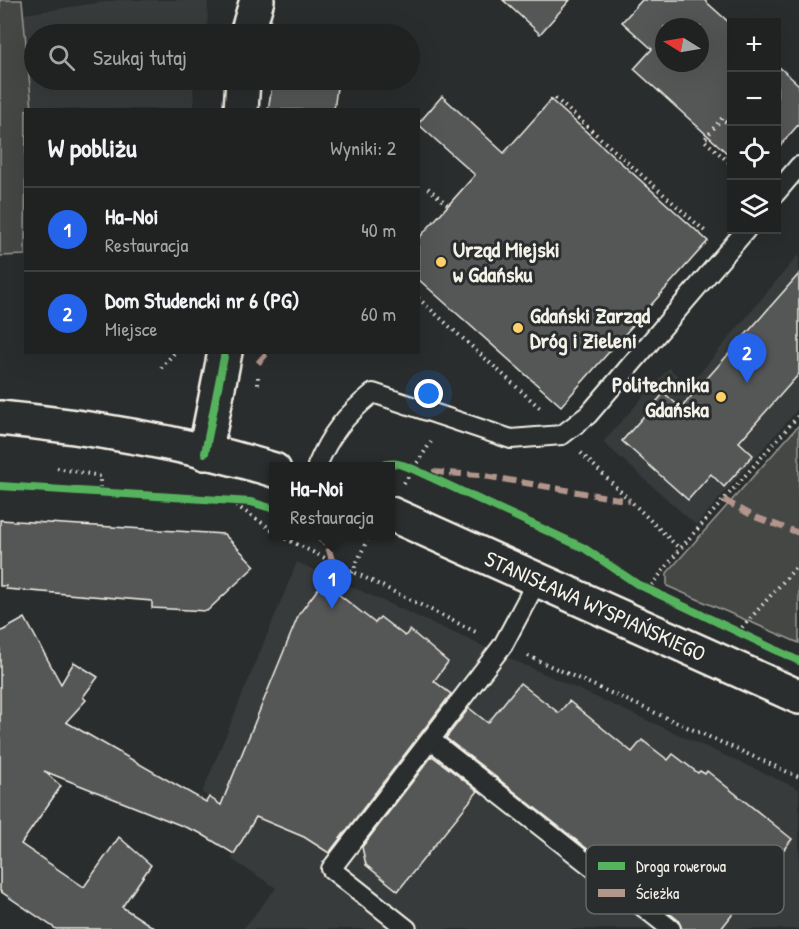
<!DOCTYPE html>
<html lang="pl">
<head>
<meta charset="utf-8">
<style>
  :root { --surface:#202222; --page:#282a2a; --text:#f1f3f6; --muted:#a2a4a5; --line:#3d3f40; --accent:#2563eb }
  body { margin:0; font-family:"Patrick Hand",sans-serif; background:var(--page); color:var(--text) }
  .controls { position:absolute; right:18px; top:18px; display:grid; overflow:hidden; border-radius:0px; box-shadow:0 6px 24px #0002 }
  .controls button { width:54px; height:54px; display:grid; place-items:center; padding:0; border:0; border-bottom:2px solid var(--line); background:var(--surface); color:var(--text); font:30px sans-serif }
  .compass { position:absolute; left:655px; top:18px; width:54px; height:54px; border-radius:50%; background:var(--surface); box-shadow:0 6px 24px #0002; rotate:281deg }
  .you { position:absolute; left:429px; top:394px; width:21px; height:21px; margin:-15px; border:4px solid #fff; border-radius:50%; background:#1a73e8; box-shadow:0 0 0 9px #1a73e833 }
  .badge { display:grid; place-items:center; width:39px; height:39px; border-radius:50%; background:var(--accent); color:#fff; font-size:20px; font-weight:700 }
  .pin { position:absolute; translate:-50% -50px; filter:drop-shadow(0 2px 3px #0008) }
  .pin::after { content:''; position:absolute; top:32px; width:21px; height:18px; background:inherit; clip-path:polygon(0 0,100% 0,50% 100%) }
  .popup { position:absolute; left:269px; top:462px; width:126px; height:78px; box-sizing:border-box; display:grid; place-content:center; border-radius:0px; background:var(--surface); filter:drop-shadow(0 2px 4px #0005); font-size:20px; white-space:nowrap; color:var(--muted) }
  .popup b { font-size:22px; color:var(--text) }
  .popup::after { content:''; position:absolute; left:50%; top:100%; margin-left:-12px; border:12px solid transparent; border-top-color:var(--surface) }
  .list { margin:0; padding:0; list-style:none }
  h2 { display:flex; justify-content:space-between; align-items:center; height:78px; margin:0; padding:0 24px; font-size:26px }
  h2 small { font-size:20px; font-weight:400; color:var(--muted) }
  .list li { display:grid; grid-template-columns:39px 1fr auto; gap:18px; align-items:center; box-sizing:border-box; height:84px; padding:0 24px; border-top:2px solid var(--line) }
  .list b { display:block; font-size:22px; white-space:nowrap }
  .list p { margin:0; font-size:20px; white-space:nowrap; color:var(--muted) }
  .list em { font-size:20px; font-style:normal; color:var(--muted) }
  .icon { flex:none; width:33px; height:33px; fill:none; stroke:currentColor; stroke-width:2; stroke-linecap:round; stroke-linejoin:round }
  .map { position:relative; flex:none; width:799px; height:929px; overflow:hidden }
  .search { position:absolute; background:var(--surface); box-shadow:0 6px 24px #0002; left:24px; top:24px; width:396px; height:66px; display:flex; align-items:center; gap:15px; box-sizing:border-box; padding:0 21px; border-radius:33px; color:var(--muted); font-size:22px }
  .panel { position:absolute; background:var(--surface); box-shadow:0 6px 24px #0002; left:24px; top:108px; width:396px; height:246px; border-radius:0px }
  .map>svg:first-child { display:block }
</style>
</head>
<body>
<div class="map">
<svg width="799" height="929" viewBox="0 0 799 929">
  <rect width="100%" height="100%" fill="#2a2d2e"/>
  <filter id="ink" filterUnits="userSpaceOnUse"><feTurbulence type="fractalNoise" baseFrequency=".0167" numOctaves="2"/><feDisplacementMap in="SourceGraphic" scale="12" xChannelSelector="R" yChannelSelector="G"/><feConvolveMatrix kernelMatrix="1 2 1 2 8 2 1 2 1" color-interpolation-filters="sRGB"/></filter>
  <g filter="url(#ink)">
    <g fill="#373a3a">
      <path d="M117,0h91l-1,34h-173v46h159l1,29h-162l-8,-95z"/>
      <path d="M799,254v154l-103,117 -93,-83 66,-74 20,18z"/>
      <path d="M297,562l502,227v140h-556l33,-41 -45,-29 21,-36 -50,-30z"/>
    </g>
    <g fill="#444645" stroke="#9c9c96" stroke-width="1.5">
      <path d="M0,0h22l10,109 -6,1 -1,145 -25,1z"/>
      <path d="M799,425v218l-132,-57v-13z"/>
    </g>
    <g fill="#555756" stroke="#f4f1e8" stroke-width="1.5" fill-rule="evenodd">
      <path d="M503,0h67l-30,34z"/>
      <path d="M642,0h62l28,25v128l-4,1 -94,-85 18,-20 -30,-27zM664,27h36v36h-36z"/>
      <path d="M777,65l22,20v39l-22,25z"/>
      <path d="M273,80h65l-4,30h-66z"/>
      <path d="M442,96l62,57 47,-53 157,141 -147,165 -143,-127v-40l57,-64 -57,-51z"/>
      <path d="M799,274v100l-60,68 14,13 -29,32 -13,-13 -23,26 -66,-59 42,-48 17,15z"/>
      <path d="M0,520l224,14 31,32 -48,45 -55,-3v-7l-146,-12v-3h-6z"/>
      <path d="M323,582l52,41 5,-6 25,19 5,-6 38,32 -14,19 17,13 -122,159 -25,-16 -48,-20 -22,37 -34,-21 -156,-62 17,15 -40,58 63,43 35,-50 32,28 -29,42 34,22h-100l-56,-38v-259l25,-14 36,66 13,-22 24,15 -15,20 3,3 -20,22 140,80 3,-5 12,8 78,-191z"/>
      <path d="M520,683l39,30 10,-12 63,51 10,-12 26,20 5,-6 25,19 2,-2 5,3 2,-3 85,68 -71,90h-39l-4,-9 -232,-182 23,-30 19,15z"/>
      <path d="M432,756l46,35 -80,100 -32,-26 -4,-18z"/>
    </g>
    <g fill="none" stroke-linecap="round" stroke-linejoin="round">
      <defs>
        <g id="service">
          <path d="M776,193l23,-27"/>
          <path d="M317,466c13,-32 29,-51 56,-73l138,46 51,-4 26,-20 158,-185"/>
          <path d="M432,741l239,188"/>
          <path d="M407,929l-76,-60 172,-224 35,-66"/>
        </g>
        <g id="minor">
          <path d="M247,34l10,-34"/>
          <path d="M241,110l2,-30"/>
          <path d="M205,453l20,-101"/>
        </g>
        <g id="secondary">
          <path d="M0,418c91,9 186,25 274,52"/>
          <path id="s1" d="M391,514l408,183"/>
        </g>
      </defs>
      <use href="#service" stroke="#f4f1e8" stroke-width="22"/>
      <use href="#minor" stroke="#f4f1e8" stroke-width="38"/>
      <use href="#secondary" stroke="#f4f1e8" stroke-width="38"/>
      <g stroke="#f4f1e8" stroke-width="4" stroke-dasharray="1.5 4.5" stroke-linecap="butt">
        <path d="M551,100l3,-3 153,136"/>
        <path d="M726,122l-4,-4 -18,22 28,25"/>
        <path d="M428,188l20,17"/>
        <path d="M418,298l122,110"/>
        <path d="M161,368l14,-16"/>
        <path d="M258,377v11"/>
        <path d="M581,453l99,96"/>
        <path d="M57,468l43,8v17"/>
        <path d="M404,483l27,-41"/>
        <path d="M231,502l43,29"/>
        <path d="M280,536l198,97"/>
        <path d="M352,573l16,-35"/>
        <path d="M648,590l32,-41 119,-134"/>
        <path d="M738,632l61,-68"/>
        <path d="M528,656l271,121"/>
      </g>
      <use href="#service" stroke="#2a2d2e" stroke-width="18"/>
      <use href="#minor" stroke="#2a2d2e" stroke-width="33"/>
      <use href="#secondary" stroke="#2a2d2e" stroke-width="33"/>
      <g stroke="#b2968c" stroke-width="6" stroke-dasharray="12 6" stroke-linecap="butt">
        <path d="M258,363l10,-11"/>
        <path d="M432,472l47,3 151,26"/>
        <path d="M724,500l31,17 44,16"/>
        <path d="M316,536l11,8 6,19"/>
      </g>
      <defs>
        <g id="cycleway">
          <path d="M205,453l20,-101"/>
          <path d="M379,466c13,-5 22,-2 34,3l171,79 53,36 162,77"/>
          <path d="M0,486l251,16 23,7"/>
        </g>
      </defs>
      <use href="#cycleway" stroke="#2a2d2e" stroke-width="11"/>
      <use href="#cycleway" stroke="#56b35d" stroke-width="8"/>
    </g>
  </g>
  <g fill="#ffd166" stroke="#2a2d2e" stroke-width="2">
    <circle cx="441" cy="262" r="6"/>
    <circle cx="518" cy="328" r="6"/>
    <circle cx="721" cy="397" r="6"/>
  </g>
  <g text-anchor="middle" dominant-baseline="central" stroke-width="6" stroke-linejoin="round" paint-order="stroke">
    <g font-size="22" font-weight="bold" fill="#f4f1e8" stroke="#2a2d2e" text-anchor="start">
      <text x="453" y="249">Urząd Miejski<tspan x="453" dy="25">w Gdańsku</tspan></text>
      <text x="530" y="315">Gdański Zarząd<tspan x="530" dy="25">Dróg i Zieleni</tspan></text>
      <text x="709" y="384" text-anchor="end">Politechnika<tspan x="709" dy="25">Gdańska</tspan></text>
    </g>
    <g font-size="22" fill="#f4f1e8" stroke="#2a2d2e">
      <text stroke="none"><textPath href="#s1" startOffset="224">STANISŁAWA WYSPIAŃSKIEGO</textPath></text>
    </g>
  </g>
  <rect x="586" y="845" width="198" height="69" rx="9" fill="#2a2d2e" stroke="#676866" stroke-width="1.5"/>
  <rect x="598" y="862" width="27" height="8" fill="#56b35d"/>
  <rect x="598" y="889" width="27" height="8" fill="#b2968c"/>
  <g font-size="16" fill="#f4f1e8">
    <text x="636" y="872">Droga rowerowa</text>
    <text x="636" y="899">Ścieżka</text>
  </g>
</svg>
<div class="controls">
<button>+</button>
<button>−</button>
<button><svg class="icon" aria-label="locate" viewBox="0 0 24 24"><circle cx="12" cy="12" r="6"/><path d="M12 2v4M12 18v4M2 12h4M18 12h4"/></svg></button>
<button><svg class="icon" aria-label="layers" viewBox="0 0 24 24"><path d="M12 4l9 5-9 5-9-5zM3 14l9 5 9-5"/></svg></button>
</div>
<svg class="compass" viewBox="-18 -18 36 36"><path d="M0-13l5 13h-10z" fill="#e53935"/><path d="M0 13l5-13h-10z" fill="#a2a4a5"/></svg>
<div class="you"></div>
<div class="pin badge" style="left:332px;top:609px">1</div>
<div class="popup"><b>Ha-Noi</b>Restauracja</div>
<div class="pin badge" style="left:747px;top:383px">2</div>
<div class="search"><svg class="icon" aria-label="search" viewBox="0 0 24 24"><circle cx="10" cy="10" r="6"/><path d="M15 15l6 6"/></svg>Szukaj tutaj</div>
<section class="panel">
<h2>W pobliżu<small>Wyniki: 2</small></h2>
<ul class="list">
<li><span class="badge">1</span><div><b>Ha-Noi</b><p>Restauracja</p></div><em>40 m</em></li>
<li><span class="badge">2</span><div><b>Dom Studencki nr 6 (PG)</b><p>Miejsce</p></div><em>60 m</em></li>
</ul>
</section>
</div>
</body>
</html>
